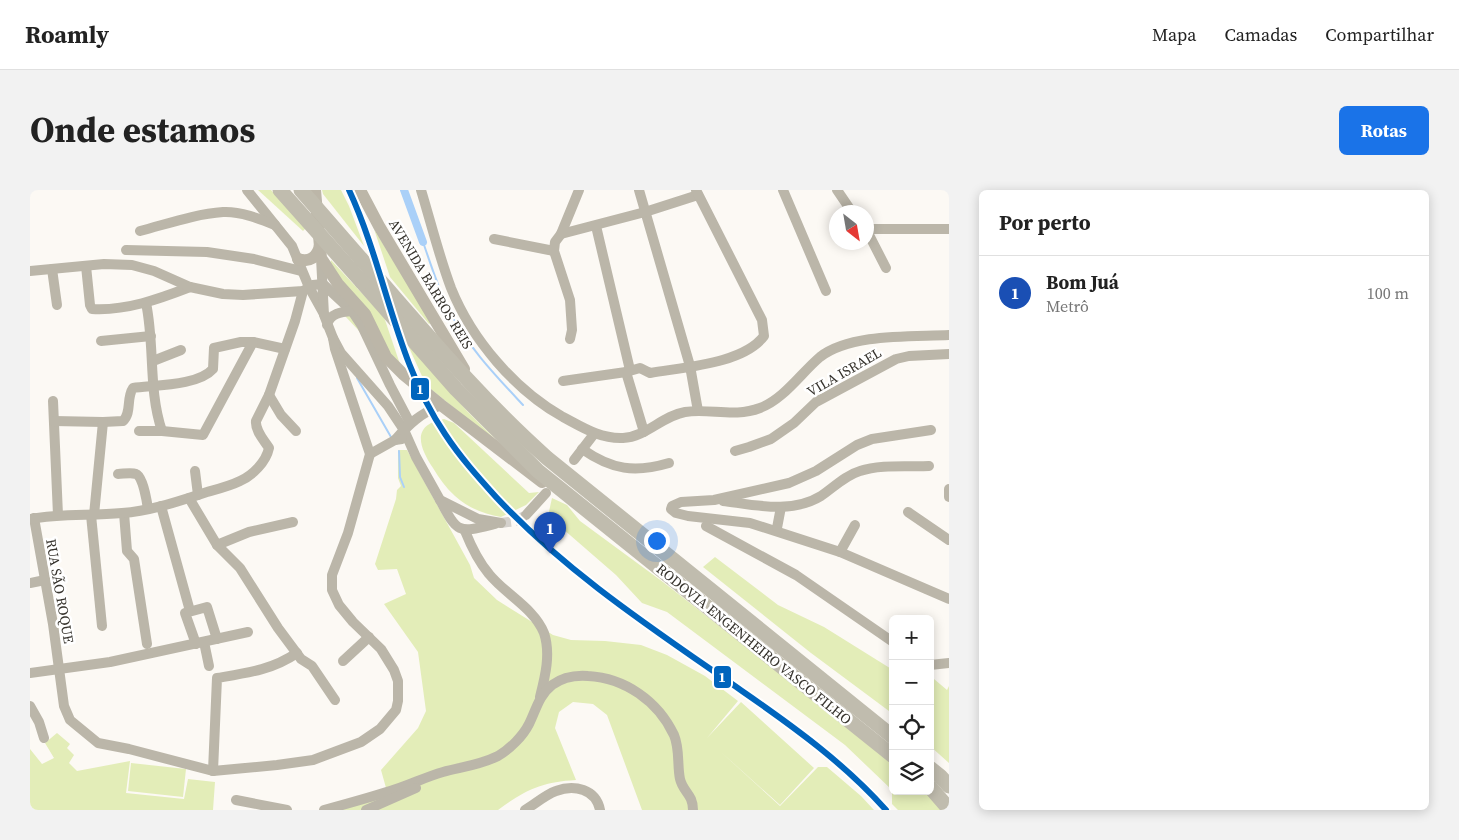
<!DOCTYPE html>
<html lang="pt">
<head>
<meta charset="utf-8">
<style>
  :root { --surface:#fff; --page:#f2f2f2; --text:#222; --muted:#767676; --line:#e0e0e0; --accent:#1a73e8 }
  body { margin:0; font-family:"Source Serif 4",serif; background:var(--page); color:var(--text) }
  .controls { position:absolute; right:15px; bottom:15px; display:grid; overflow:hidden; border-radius:8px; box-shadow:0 2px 12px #0003 }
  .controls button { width:45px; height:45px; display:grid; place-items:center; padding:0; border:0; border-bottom:1px solid var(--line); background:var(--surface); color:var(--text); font:25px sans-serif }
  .compass { position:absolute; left:799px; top:15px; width:45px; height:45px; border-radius:50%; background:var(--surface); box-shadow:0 2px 12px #0003; rotate:149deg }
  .you { position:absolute; left:626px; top:350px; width:18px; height:18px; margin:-12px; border:4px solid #fff; border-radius:50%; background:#1a73e8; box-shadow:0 0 0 8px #1a73e833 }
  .badge { display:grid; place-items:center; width:32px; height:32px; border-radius:50%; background:var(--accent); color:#fff; font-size:16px; font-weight:700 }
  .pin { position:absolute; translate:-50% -41px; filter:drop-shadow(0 1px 2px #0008) }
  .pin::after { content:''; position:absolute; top:26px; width:18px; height:15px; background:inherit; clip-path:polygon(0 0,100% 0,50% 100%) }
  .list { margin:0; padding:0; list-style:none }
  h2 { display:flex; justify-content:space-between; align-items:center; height:65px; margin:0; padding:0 20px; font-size:21px }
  h2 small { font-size:16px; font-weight:400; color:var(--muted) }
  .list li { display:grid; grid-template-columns:32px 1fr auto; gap:15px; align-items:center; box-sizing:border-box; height:75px; padding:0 20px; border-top:1px solid var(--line) }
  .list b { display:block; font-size:19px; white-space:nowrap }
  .list p { margin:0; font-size:16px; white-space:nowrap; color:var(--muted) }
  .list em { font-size:16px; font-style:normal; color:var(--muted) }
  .icon { flex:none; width:28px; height:28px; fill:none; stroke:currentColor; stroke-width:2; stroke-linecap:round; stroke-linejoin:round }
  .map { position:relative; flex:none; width:919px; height:620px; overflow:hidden; border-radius:8px }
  header { display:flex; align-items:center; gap:30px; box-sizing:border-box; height:70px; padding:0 25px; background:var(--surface); border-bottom:1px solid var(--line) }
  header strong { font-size:24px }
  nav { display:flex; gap:28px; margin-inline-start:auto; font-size:18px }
  .intro { display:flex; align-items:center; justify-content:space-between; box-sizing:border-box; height:120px; padding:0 30px }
  h1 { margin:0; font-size:35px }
  .button { padding:12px 22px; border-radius:8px; background:var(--accent); color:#fff; font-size:18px; font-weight:700 }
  main { display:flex; gap:30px; padding:0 30px }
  aside { flex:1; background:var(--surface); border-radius:8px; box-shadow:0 2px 12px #0003 }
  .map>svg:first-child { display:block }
</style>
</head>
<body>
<header>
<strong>Roamly</strong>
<nav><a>Mapa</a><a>Camadas</a><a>Compartilhar</a></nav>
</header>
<div class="intro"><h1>Onde estamos</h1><a class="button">Rotas</a></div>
<main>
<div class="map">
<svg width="919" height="620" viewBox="0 0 919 620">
  <rect width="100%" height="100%" fill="#fcf9f4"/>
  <g fill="#e3edb8">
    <path d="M228,0h13l35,38 -3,3z"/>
    <path d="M292,0h19l8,16 15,40 -41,-52z"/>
    <path d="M344,39l57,94 -2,1 -39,-47z"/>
    <path d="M301,70l53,57 17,50 -40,-34 -16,-17 -16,-43z"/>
    <path d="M377,153l60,68 27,27 -2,1 -66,-54z"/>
    <path d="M414,229l10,4 75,70 10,-1 -13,13 -25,12c-17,-3 -33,-9 -46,-21 -9,-8 -16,-18 -22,-28 -14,-21 -22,-43 11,-49z"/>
    <path d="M368,260h9l63,115 4,13 23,22 56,35 18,5 34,1 36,4 26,10 38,21 33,25 -31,37 34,-36 73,66 -34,37 -59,-53 59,54 38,-39h9l34,29 13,14h-232l-35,-95 -14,-11 -20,-2 -14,10 -4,16 21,52c-34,2 -51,10 -78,30h-160l50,-15 -7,-25 37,-42 8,-17 -8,-59 -34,-48 22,-10 -9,-25 -19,1 -3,-6 21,-65 1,-9 4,-4 -3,-8z"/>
    <path d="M522,308l15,7 13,16 83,61 230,180v29h34l16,19h-45l-6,-6v-14l-47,-45 -178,-133 -25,-9 -26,-28 -68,-59z"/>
    <path d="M685,367l63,48 46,22 69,43v44l-82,-61 -108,-86z"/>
    <path d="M904,489l13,11 2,-4v77l-19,-17v-62z"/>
    <path d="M27,543l13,11 -3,4 7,7 -5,8 8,8 53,-10 -4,32 58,6 4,-20 27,3 -2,28h-183v-61l12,15 12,-6 -9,-15z"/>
    <path d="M101,573l55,6 -3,28 -55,-6z"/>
  </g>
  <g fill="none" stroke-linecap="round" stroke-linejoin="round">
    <g stroke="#aad0f8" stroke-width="2">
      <path d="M393,52c8,23 15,46 26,68 18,36 47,66 74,95"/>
      <path d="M327,188l34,59"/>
      <path d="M369,261l1,26 4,10"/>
    </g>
    <path stroke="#aad0f8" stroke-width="8" d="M374,0l19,52"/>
    <path stroke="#d4d1cc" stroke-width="10" stroke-dasharray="10 5" stroke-linecap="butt" d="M471,333l15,-2 10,-6"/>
    <g stroke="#bbb6a9" stroke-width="10">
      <path d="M217,0l45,56 17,41 15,27"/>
      <path d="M391,0c10,33 18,66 30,98 21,52 64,102 112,129 19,10 37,22 60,21 23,-1 39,-22 62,-26 25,-4 49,6 75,-4 24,-9 41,-35 60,-51 31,-24 92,-20 129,-22"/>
      <path d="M609,0l51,176 8,45"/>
      <path d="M753,0l43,101"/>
      <path d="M807,0l15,22"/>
      <path d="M566,36l34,144"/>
      <path d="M836,39h83"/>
      <path d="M836,39l20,39"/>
      <path d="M110,41c27,-7 55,-17 83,-19 17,-1 37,7 52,13"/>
      <path d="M531,44l84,-22 53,-17"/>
      <path d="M464,49l60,12"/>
      <path d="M96,60l81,2 47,7 47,12"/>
      <path d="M291,68l3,57 9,23 8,15 47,53 16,24 12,27 24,43 38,19 23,4"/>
      <path d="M56,76l4,39 2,4c34,2 67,-10 98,-22"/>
      <path d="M22,79l5,36"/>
      <path d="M0,81l74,-7 28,1 22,6 36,16 33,7 20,1 60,-4 10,-6 10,-1 29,27 10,15 28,59 20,38"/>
      <path d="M116,113c9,42 2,87 16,128"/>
      <path d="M297,135c3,-12 15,-13 25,-14"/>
      <path d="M540,149l2,-9 -2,-30 -16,-49 1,-9 6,-8 18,-44"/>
      <path d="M71,151l50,-5"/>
      <path d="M123,171l28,-11"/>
      <path d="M596,182l18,60"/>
      <path d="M533,191l63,-9 14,-4 10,5c33,-6 93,-9 114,-37l-2,-16 -66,-130"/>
      <path d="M239,205l12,20 15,16"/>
      <path d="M23,211l5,114"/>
      <path d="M24,231l49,1 20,-1c9,-8 3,-23 10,-33 21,-3 65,-2 80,-19l1,-21 27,-6h12l32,7"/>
      <path d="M901,240l-59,9 -15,6 -41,26 -27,12 -75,17 -33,2 -9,4 -1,3 5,4 12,3 62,7 90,29 109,47"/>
      <path d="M109,241h23l41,4 50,-93"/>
      <path d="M365,250c15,-17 25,-26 46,-35"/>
      <path d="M552,259c30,21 53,24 87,14"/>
      <path d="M705,261l14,-4 22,-8 23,-16 22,-21 80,-43 13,-3 40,-2"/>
      <path d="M340,264l25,-14 7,-1"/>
      <path d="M544,270l20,-26"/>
      <path d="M165,281l3,24"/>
      <path d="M88,284c5,0 13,-2 18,0 7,2 11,28 12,35"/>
      <path d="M919,299v8"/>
      <path d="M159,308l28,47 23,23 38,60 23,31 11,7 23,34"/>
      <path d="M410,310c18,34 18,33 55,24"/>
      <path d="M693,311c32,4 69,13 98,-5 13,-9 25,-21 39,-25 20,-7 48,-4 69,-5"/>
      <path d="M131,316l29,105"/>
      <path d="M878,322l41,28"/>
      <path d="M94,323l3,38 7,8 13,85"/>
      <path d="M61,325l11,111"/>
      <path d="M64,325l9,-93"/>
      <path d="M496,325l20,-22"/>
      <path d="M4,328l19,106 11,82 6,14 28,23 31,6 84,22 64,-6 36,-5 48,-18 19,-13 16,-19 2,-9v-20l-4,-11 -13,-21 -28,-27 -14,-17 -7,-15v-15l16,-42 22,-79 -35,-105 -2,-11"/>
      <path d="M0,329c30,-6 61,-3 92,-6 29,-2 57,-12 85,-21 11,-3 23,-6 33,-11 13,-6 26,-19 29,-33 -5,-8 -14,-17 -13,-27l13,-26 26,-74 8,-30"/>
      <path d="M676,336l90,49 97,67"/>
      <path d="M747,338l4,-21"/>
      <path d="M435,341c6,15 13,30 24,43 16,20 45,34 55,59 7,21 1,44 -4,64"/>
      <path d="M187,355l32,-13 44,-10"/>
      <path d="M810,362l15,-27"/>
      <path d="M0,393l15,-3"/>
      <path d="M174,452l5,24"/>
      <path d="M166,454l-11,-31 22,-6 10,32"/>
      <path d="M313,471l26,-24"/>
      <path d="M900,475l19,-2"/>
      <path d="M0,483l80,-11 138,-30"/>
      <path d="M0,516l9,16 5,16"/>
      <path d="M183,581l4,-93c30,-5 55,-8 80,-25"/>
      <path d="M206,610l51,10"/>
      <path d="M294,620c22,-6 44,-12 66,-19 18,-5 35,-14 53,-19 19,-5 37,-7 55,-16 12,-7 25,-20 31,-32 7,-14 10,-29 23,-39 11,-8 23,-10 36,-9 37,2 70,25 86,59 6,14 3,30 6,44 3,13 13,15 13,31"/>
      <path d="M336,620l50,-22"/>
      <path d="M495,620c10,-6 20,-15 31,-19 18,-7 40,-2 44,19"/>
    </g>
    <g stroke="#bcb6a8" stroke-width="12">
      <path d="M285,0l6,68 17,26 27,30 21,43 17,17 38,31 101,77"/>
      <path d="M330,0l19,36 85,143"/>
      <path d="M268,69c11,4 20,-2 22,-14"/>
    </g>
    <g stroke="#c0bcae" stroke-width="15">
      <path d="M331,69c60,68 118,139 186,199l346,279"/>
      <path d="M332,92l94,107 82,82 355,285"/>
      <path d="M900,578l10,8 9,10"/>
      <path d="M900,597l19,22"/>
    </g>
    <g stroke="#c0bcae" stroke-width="15">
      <path d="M250,0l82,92"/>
      <path d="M271,0l60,69"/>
    </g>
    <defs>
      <path id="metro-1" d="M319,0c37,80 46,170 96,244 15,23 33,43 51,63 72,77 160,134 246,194 52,36 102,72 144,119"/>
    </defs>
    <use href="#metro-1" stroke="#fff" stroke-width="10"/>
    <use href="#metro-1" stroke="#0065bd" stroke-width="6"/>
  </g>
  <g text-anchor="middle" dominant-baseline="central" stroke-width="5" stroke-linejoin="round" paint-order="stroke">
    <g font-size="14" fill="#36332d" stroke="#fff">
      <text transform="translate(401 94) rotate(59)">AVENIDA BARROS REIS</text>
      <text transform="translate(814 182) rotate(-30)">VILA ISRAEL</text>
      <text transform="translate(30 401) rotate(80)">RUA SÃO ROQUE</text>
      <text transform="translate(724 454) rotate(39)">RODOVIA ENGENHEIRO VASCO FILHO</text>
    </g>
  </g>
  <g stroke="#fff" stroke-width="2">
    <rect x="380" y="187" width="20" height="24" rx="5" fill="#0065bd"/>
    <rect x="683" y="475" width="19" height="24" rx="5" fill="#0065bd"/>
  </g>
  <g font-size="14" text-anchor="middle" font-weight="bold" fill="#fff">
    <text x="390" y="204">1</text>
    <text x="692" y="492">1</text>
  </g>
</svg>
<div class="controls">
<button>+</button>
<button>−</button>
<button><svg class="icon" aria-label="locate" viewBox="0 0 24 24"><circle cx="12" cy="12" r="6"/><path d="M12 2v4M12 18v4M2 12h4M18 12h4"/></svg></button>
<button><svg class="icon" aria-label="layers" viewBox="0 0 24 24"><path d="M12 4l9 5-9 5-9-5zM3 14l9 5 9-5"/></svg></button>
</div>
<svg class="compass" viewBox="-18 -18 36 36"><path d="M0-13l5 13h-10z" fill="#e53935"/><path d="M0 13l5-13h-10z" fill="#767676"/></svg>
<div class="you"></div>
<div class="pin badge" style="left:520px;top:363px;background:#1a4fb4">1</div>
</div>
<aside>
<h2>Por perto<small></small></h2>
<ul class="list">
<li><span class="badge" style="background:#1a4fb4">1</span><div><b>Bom Juá</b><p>Metrô</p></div><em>100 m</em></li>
</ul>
</aside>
</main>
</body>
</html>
